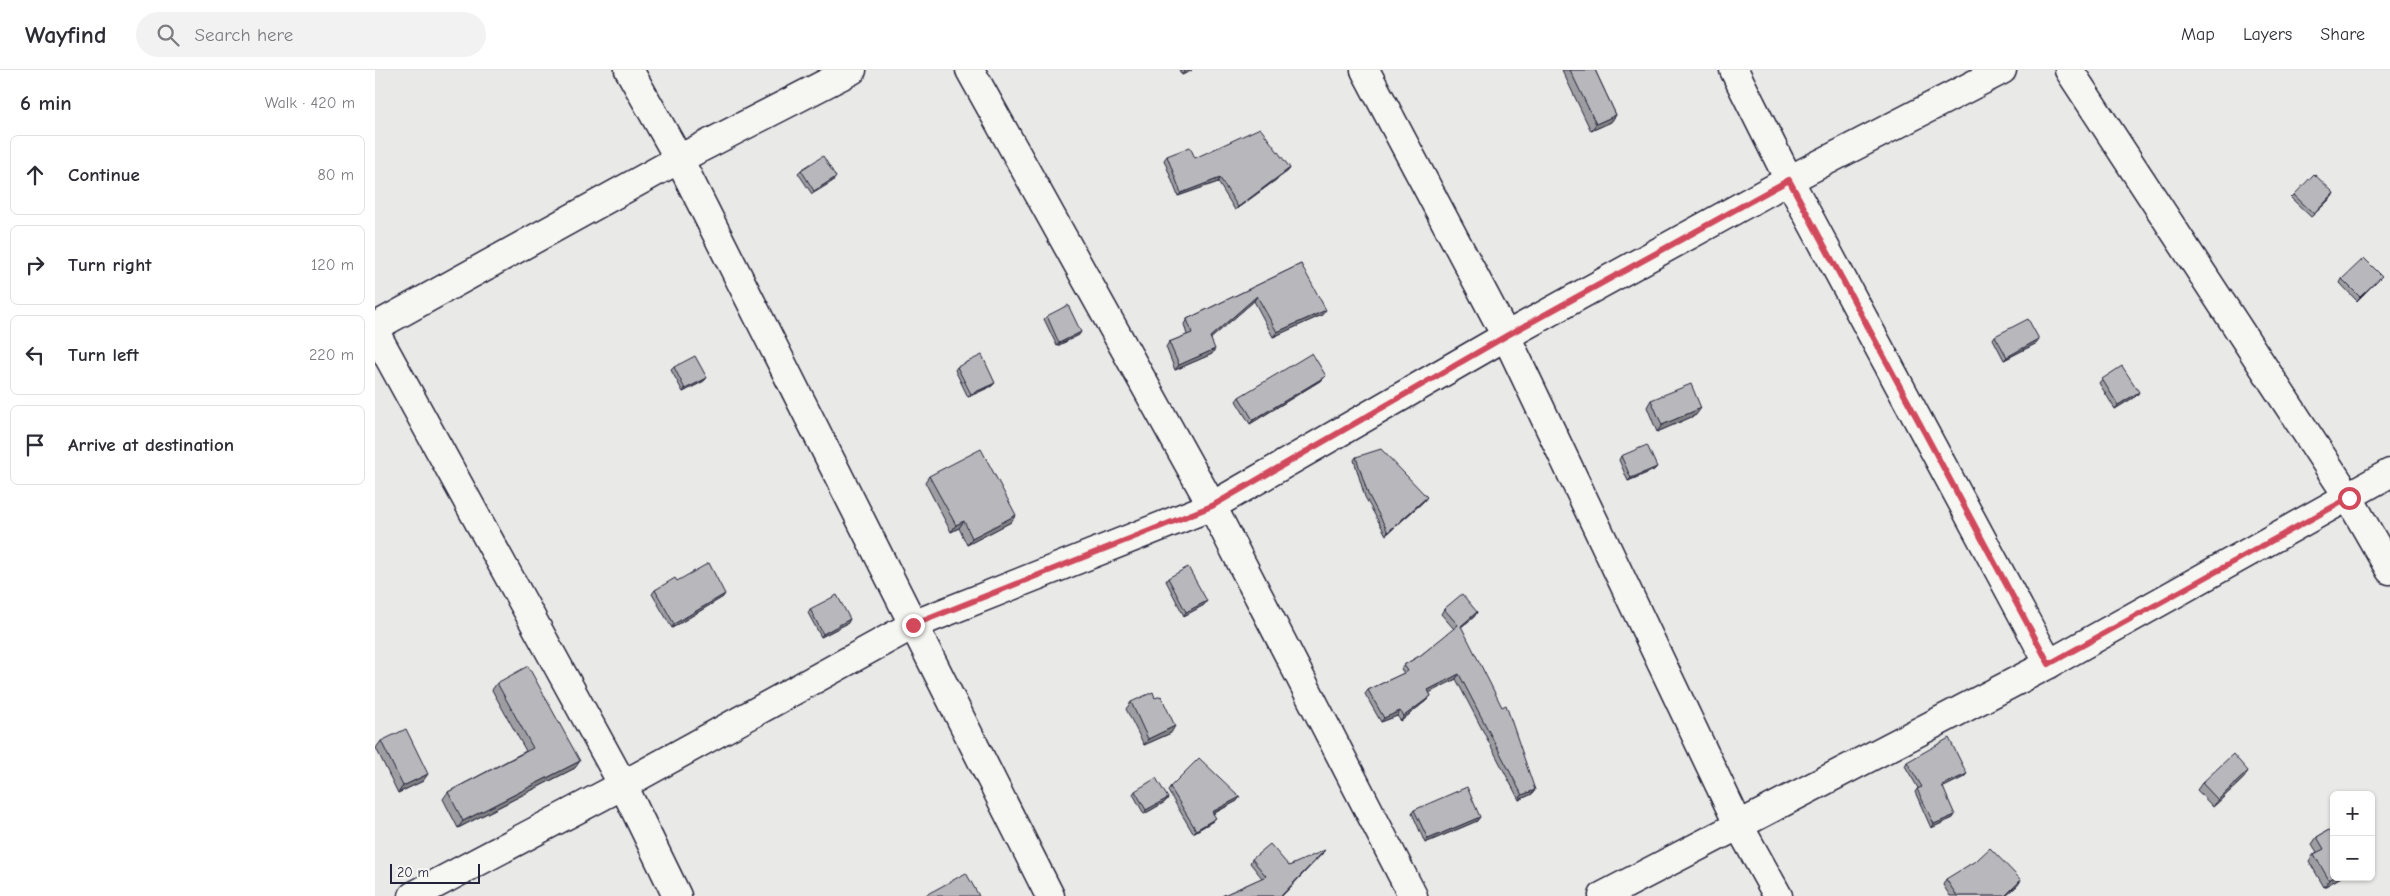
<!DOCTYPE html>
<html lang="en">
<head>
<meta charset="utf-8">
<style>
  :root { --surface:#fff; --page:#f2f2f3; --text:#2b2b33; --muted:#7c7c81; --line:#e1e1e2 }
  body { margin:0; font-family:"Comic Neue",sans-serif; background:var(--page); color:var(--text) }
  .controls { position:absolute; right:15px; bottom:15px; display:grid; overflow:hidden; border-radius:8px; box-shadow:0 1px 4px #0004 }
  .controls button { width:45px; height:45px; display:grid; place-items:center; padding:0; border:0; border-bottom:1px solid var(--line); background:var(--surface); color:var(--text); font:25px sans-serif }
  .scale { position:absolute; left:15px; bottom:12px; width:90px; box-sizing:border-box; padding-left:5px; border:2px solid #22223b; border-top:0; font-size:14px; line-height:18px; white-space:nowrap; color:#22223b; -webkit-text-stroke:4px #f6f6f2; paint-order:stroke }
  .stop { position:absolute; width:15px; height:15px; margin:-11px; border:4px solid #d1495b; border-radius:50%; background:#fff }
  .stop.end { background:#d1495b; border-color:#fff; box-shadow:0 1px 5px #0008 }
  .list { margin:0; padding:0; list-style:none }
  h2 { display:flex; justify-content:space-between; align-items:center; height:65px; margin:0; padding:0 20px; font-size:21px }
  h2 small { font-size:16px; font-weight:400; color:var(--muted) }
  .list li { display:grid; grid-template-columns:32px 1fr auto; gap:15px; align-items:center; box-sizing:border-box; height:80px; margin:0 10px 10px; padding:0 10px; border:1px solid var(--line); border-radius:8px }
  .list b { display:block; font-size:19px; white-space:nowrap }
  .list em { font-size:16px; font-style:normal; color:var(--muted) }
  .icon { flex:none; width:28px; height:28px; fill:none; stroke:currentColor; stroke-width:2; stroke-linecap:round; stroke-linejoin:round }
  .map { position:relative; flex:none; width:2015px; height:826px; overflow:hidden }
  header { display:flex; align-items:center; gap:30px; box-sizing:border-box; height:70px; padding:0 25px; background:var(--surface); border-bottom:1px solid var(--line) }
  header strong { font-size:24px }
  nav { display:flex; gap:28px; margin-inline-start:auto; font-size:18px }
  .search { width:350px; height:45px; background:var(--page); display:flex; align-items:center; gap:12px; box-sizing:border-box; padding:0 18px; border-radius:28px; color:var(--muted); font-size:19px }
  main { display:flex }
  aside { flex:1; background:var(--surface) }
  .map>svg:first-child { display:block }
</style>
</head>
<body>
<header>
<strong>Wayfind</strong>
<div class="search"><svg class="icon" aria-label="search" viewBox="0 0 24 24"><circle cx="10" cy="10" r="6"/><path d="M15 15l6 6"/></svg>Search here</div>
<nav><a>Map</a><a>Layers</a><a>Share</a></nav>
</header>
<main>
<aside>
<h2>6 min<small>Walk · 420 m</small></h2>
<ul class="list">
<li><svg class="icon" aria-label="ahead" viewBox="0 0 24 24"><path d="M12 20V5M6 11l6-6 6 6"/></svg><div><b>Continue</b></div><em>80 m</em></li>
<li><svg class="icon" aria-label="right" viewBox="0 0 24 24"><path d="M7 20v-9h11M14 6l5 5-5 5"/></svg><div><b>Turn right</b></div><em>120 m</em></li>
<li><svg class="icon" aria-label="left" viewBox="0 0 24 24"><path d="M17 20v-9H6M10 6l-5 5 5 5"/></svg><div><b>Turn left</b></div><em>220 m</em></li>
<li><svg class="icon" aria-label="arrive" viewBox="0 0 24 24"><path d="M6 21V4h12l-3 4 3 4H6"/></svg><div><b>Arrive at destination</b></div></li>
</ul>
</aside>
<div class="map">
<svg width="2015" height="826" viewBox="0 0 2015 826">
  <rect width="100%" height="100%" fill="#e9e9e7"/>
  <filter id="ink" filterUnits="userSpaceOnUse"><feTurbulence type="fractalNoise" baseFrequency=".02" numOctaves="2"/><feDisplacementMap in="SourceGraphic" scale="10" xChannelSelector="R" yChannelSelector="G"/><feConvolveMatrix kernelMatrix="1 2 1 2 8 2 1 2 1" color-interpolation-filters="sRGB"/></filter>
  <g filter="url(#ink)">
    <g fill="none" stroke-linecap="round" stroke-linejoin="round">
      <defs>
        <g id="minor">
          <path d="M254,0l50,89 371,737"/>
          <path d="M595,0l242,436 201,390"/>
          <path d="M990,0l141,266 232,488 40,72"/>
          <path d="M1359,0l55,110 260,484"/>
          <path d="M1694,0l280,428 41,72"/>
          <path d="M0,257l304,-168 173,-89"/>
          <path d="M0,262l248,453 54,111"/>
          <path d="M38,826l210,-111 290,-160 299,-119 294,-170 283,-156 213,-110"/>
          <path d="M1228,826l446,-232 341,-191"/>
        </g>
      </defs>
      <use href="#minor" stroke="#22223b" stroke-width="31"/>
      <use href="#minor" stroke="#f6f6f2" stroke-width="28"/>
    </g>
    <g fill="#9e9ea2" stroke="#22223b">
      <path d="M804,0h13l-10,5z"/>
      <path d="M1187,0h33l21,45 -5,7 -20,9z"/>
      <path d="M792,86l28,2 95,10 -2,3 -53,39 -17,-28 -40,14 -14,-36z"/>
      <path d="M426,100l32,11 -21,13 -14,-21z"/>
      <path d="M1919,125l38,2 -21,20 -20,-19z"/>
      <path d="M926,194l21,51 -49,22 -19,-36 -43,37 1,16 -37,16 -9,-23 3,-5 18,-7 -3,-11 3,-5z"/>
      <path d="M1967,209h37l-22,22 -17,-18z"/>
      <path d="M672,246l32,19 -22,11 -13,-27z"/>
      <path d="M1620,266l42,7 -33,17 -11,-21z"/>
      <path d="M299,297l30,14 -21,11 -12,-22z"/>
      <path d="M582,297l35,19 -24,11 -13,-27z"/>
      <path d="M948,309l-73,45 -14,-23 3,-4z"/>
      <path d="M1727,309l37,13 -3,4 -21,13 -16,-26z"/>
      <path d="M1276,330l45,15 -39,17 -10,-25z"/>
      <path d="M1246,386l36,11 -3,3 -26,11 -9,-21z"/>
      <path d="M981,387l68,44 -38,34 -21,-38 -11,-37z"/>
      <path d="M554,406l82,46 -44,23 -8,-17 -8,4 -26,-50z"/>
      <path d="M793,508l36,27 -20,11 -18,-35z"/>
      <path d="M302,511l46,16 -51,31 -20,-34 3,-4z"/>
      <path d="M435,539l38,14 -27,14 -13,-24z"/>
      <path d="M1069,539l33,3 -3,5 -13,10 74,163 -3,4 -13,6 -63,-121 -27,13 2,4 -4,4 -26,21 -4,-5 -16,6 -16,-28 3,-4 36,-17 -3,-4 3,-4 17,-10 33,-26 -13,-15z"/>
      <path d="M122,613l78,85 -117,60 -15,-29 5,-7 78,-41 -34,-61z"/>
      <path d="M756,632l40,31 -27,12 -18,-36z"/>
      <path d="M6,671l42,40 -25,12 -22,-45z"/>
      <path d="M1532,692l57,15 -21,10 10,31 -22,10 -16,-36 3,-4 -13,-22z"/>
      <path d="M1869,708l-31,29 -16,-17 5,-7z"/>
      <path d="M795,717l67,14 -24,13v7l-20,12 -25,-42z"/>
      <path d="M760,721l33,7 -3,4 -21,12 -11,-20z"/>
      <path d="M1039,740l63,11 -52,22 -13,-30z"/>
      <path d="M1959,757v50h7l-17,10 -15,-26 5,-7 3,-2 -5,-8 5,-7z"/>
      <path d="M948,783l-41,43h-60l40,-18 -12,-15 2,-4 37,7z"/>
      <path d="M1571,809l72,6 -12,11h-56l-7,-11z"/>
    </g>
    <g fill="#818184" stroke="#22223b">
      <path d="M810,0h7l-10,5z"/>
      <path d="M1241,45l-5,7 -20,9 5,-7z"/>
      <path d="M915,98l-2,3 -53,39 3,-3z"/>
      <path d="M461,107l-3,4 -21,13 2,-3z"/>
      <path d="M845,108l-2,4 -40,14 3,-3z"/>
      <path d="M1959,123l-2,4 -21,20 3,-3z"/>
      <path d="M2007,206l-25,25 3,-4z"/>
      <path d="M882,226l-3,5 -47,41 3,-5z"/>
      <path d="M951,240l-4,5 -49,22 4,-5z"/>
      <path d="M706,262l-2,3 -22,11 2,-3z"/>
      <path d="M1664,269l-2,4 -33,17 3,-3z"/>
      <path d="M840,279l-3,5 -37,16 4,-5z"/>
      <path d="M951,306l-3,3 -73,45 3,-4z"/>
      <path d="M332,308l-3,3 -21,11 2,-3z"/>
      <path d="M620,313l-3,3 -24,11 3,-3z"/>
      <path d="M1764,322l-3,4 -21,13 3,-4z"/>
      <path d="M1326,338l-5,7 -39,17 5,-7z"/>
      <path d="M1282,397l-3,3 -26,11 3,-3z"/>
      <path d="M1052,427l-3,4 -38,34 2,-3z"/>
      <path d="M641,445l-5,7 -44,23 5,-7z"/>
      <path d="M589,451l-5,7 -8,4 5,-7z"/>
      <path d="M350,524l-2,3 -51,31 2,-4z"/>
      <path d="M832,531l-3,4 -20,11 2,-4z"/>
      <path d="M1102,542l-3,5 -17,13 4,-4z"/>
      <path d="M475,549l-2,4 -27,14 2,-3z"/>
      <path d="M1084,604l-3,5 -31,16 3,-5z"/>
      <path d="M1056,626l-4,4 -26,21 3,-5z"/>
      <path d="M1025,641l-3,5 -16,6 3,-4z"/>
      <path d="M800,656l-4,7 -27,12 4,-6z"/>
      <path d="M205,691l-5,7 -117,60 5,-7z"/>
      <path d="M1873,701l-4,7 -31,29 5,-7z"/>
      <path d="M53,704l-5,7 -25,12 5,-7z"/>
      <path d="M1592,704l-3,3 -24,12 2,-4z"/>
      <path d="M1160,720l-3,4 -13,6 3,-5z"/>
      <path d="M865,727l-3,4 -27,14 2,-3z"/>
      <path d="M793,728l-3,4 -21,12 2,-4z"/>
      <path d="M1580,745l-2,3 -22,10 3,-4z"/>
      <path d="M1105,747l-3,4 -52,22 3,-4z"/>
      <path d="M841,748l-3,3 -20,12 3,-3z"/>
      <path d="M950,780l-43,46h-1z"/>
      <path d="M1959,807h7l-17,10 5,-7z"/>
      <path d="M1646,810l-3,5 -12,11h-1z"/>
    </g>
    <g fill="#b8b8bc" stroke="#22223b">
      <path d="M1195,0h25l21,45 -20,9z"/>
      <path d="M885,58l30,40 -52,39 -18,-29 -39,15 -14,-37 23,-9 5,11z"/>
      <path d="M448,86l13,21 -22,14 -13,-21z"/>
      <path d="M1939,104l20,19 -20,21 -20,-19z"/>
      <path d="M1989,188l18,18 -22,21 -18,-18z"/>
      <path d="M926,194l25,46 -49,22 -20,-36 -47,41 5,12 -36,16 -10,-23 23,-9 -5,-14z"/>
      <path d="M693,235l13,27 -22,11 -12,-27z"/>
      <path d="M1653,249l11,20 -32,18 -12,-21z"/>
      <path d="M937,283l14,23 -73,44 -14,-23z"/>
      <path d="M607,285l13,28 -24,11 -14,-27z"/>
      <path d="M320,286l12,22 -22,11 -11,-22z"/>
      <path d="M1747,296l17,26 -21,13 -16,-26z"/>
      <path d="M1316,314l10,24 -39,17 -11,-25z"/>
      <path d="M1272,375l10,22 -26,11 -10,-22z"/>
      <path d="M606,379l35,66 -44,23 -8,-17 -8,4 -27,-49z"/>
      <path d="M1006,379l46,48 -39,35 -20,-38 -12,-37z"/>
      <path d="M334,493l16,31 -51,30 -19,-34 20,-12 2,3z"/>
      <path d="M813,497l19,34 -21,11 -18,-34z"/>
      <path d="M1087,524l15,18 -16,14 41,81 4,-2 29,85 -13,5 -63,-121 -31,16 3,6 -27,20 -4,-5 -16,7 -16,-28 40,-19 -4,-6 17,-10 37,-30 -14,-16z"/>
      <path d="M462,525l13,24 -27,15 -13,-25z"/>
      <path d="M153,596l52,95 -117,60 -15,-29 85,-44 -36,-65z"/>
      <path d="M778,622l2,6 6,-2 14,30 -27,13 -17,-37z"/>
      <path d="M31,659l22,45 -25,12 -22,-45z"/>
      <path d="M1574,668l18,36 -25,11 13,30 -21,9 -17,-35 5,-2 -15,-25z"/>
      <path d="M1858,684l15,17 -30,29 -16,-17z"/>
      <path d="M824,688l41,39 -28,15 4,6 -20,12 -26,-43z"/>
      <path d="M781,708l12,20 -22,12 -11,-19z"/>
      <path d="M1092,717l13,30 -52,22 -14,-29z"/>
      <path d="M1959,757v50l-5,3 -15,-26 10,-5 -7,-12z"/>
      <path d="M895,774l19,22 36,-16 -44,46h-59l44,-20 -14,-17z"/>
      <path d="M1615,778l31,32 -16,16h-48l-11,-17 31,-19z"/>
      <path d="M591,803l13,23h-55z"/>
    </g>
  </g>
  <g fill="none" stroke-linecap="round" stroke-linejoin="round" filter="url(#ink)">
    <path stroke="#d1495b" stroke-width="6" d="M538,555l299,-119 294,-170 283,-156 260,484 300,-166"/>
  </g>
</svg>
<div class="controls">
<button>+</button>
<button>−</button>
</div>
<div class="scale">20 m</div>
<div class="stop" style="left:1974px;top:428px"></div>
<div class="stop end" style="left:538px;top:555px"></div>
</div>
</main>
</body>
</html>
